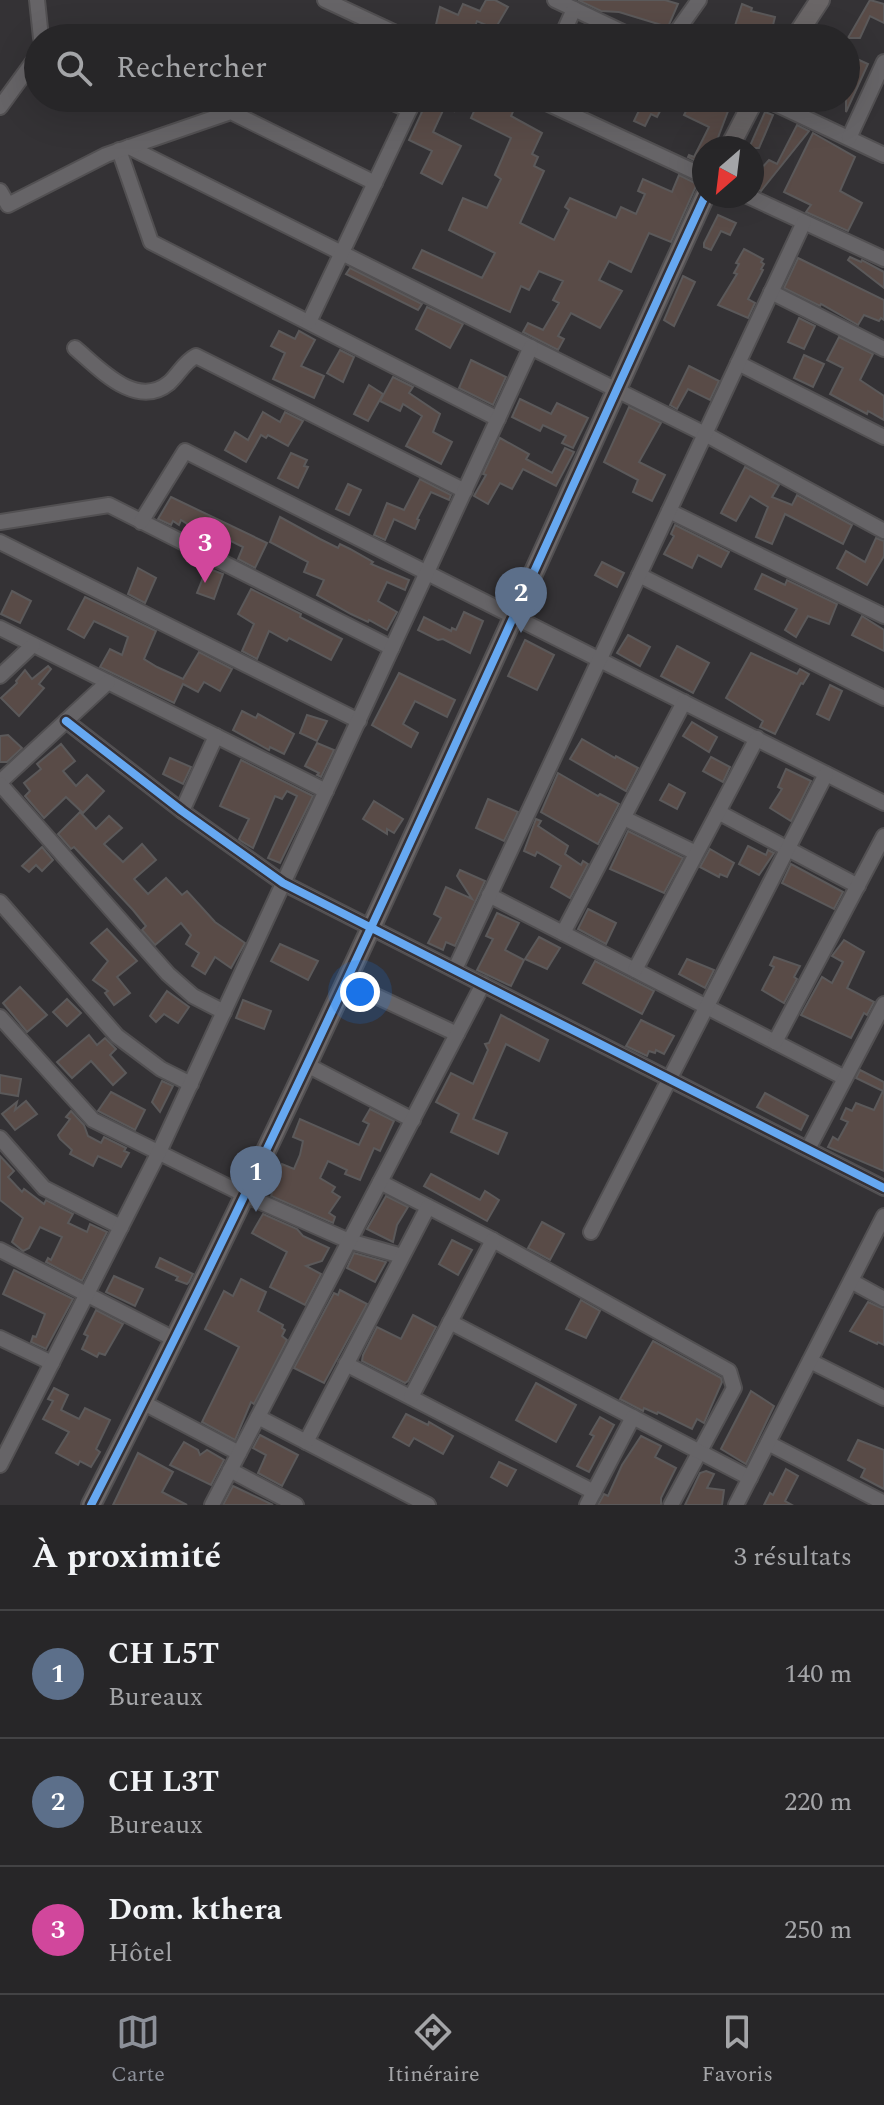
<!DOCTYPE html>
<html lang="fr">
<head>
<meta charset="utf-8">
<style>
  :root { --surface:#272628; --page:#333234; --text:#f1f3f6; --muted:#a4a5a8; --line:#434345; --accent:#8c9099 }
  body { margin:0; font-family:Spectral,serif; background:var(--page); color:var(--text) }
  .compass { position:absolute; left:692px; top:136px; width:72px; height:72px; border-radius:50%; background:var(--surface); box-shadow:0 8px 32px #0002; rotate:208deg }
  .you { position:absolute; left:360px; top:992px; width:28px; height:28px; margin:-20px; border:6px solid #fff; border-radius:50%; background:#1a73e8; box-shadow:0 0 0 12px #1a73e833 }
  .badge { display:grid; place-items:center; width:52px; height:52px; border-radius:50%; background:var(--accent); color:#fff; font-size:26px; font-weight:700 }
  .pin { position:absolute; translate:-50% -66px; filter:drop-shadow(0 2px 4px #0008) }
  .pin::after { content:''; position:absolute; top:42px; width:28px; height:24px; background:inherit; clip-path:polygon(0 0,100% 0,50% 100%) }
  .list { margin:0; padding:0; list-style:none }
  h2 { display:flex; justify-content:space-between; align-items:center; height:104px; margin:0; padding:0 32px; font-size:34px }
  h2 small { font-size:26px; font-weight:400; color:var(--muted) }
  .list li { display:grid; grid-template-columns:52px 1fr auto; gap:24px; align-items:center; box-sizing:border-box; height:128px; padding:0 32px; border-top:2px solid var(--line) }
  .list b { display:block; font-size:30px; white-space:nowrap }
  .list p { margin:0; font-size:26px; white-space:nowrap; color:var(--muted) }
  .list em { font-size:26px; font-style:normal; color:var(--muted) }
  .icon { flex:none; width:44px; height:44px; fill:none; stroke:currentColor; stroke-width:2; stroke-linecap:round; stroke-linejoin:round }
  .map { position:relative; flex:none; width:884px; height:1505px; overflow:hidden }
  .search { position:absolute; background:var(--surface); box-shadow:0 8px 32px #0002; left:24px; right:24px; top:24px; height:88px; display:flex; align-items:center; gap:20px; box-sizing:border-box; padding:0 28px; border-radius:44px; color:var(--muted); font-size:30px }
  .sheet { height:488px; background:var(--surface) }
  nav { display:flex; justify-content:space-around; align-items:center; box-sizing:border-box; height:112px; border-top:2px solid var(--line); background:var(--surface); font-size:22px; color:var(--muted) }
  nav a { display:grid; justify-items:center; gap:4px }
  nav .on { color:var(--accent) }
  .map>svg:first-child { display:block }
</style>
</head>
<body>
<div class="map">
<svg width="884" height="1505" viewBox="0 0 884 1505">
  <rect width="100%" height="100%" fill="#343235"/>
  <g fill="#594b47" stroke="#5b595a" stroke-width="2">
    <path d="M486,0h9l13,7 -13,22 -18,-8 -6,17h-38l7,-31 18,8 5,-11 17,7z"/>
    <path d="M578,0h87l13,4 -10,23 -49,-15 -18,-1z"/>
    <path d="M870,0l14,4v19l-14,-7 -10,22h-12z"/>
    <path d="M742,4l10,4 -1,3 24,6 -3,12 -2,-1 -5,10h-34z"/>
    <path d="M846,54l22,10 -22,48z"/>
    <path d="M425,98h34l-5,13 -9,-5 -12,26 28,14 -19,38 -21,-11 11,-22 -23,-11 13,-28 -2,-1z"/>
    <path d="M480,98h39l-8,18 31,17 -10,21 6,3 -4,9 10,5 -24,52 34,17 15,-30 -4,-3 5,-9 46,20 5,-11 15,7 9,-20 -7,-3 5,-12 29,13 7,-17 18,9 -26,58 -22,-9 -18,39 -22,-11 -10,19 23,11 -22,37 -29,-15 -13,23 6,3 -6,11 -35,-18 5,-9 15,7 16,-27 -6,-3 10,-19 -24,-10 -10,19 -8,-4 -11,26 -97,-44 9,-18 60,28 13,-25 -46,-23 14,-32 24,10 14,-29 -6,-4 16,-37 -40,-20z"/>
    <path d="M645,98h22l-10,19 -6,-3 -6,12 -11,-5z"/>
    <path d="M693,98l23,9 4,-9h13l-19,50h-10v17l-16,-8 1,-2 5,2 15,-30 -25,-12z"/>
    <path d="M765,112l8,3 -8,19 -6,14h-10z"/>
    <path d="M797,125l12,6 -48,60 -9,-4v-8l17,-19 8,4z"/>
    <path d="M813,133l42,24 -15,34 22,12 -14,28 -42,-19 5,-7 -27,-13z"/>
    <path d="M718,215l18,8 -6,12 -9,-4 -10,19 -7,-3v-4z"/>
    <path d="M744,249l19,10 -2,3 3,2 -3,5 2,1 -15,29 7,4 -7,15 -30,-13 19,-31 -3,-1 5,-9 -3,-1z"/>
    <path d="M850,257l11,5 1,-2 22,12v16l-36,-28z"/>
    <path d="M798,258l86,42v20l-3,-2 -2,3 -15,-6 -6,10 -37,-21 -1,2 -36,-18z"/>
    <path d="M350,268l72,36 -4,6 -72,-36z"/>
    <path d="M683,276l12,6 -21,44 -10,-6z"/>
    <path d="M427,307l36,17 -13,24 -34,-19z"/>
    <path d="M799,318l16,8 -11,23 -16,-7z"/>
    <path d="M279,331l16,8 4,-8 16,9 -14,26 23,10 -10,22 -41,-19 12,-26 -14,-7z"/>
    <path d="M839,337l34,17 -13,26 24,16v24l-16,-9 -1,3 -37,-20 13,-26 -16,-8z"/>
    <path d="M340,350l14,7 -11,25 -16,-9z"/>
    <path d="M804,355l20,9 -11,23 -19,-9z"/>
    <path d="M471,360l35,17 -13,28 -34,-17z"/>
    <path d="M689,366l30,15 -9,19 -22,-11 -11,20 -7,-4z"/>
    <path d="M393,377l20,10 -4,6 31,21 -7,18 19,10 -11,22 -35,-18 16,-30 -19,-12 -3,7 -20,-10z"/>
    <path d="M369,385l14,9 -15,27 -14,-7z"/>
    <path d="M520,399l31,15 6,-11 31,15 -15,30 -11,-5 4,-7 -23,-11 -3,6 -28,-14z"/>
    <path d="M629,407l32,16 -22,39 26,13 -13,26 -19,-9 5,-12 -34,-18z"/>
    <path d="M263,412l17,10 5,-10 18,9 -15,25 -20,-11 -2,3 -5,-3 -15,27 -21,-12 10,-18 13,8z"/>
    <path d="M500,438l29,16 -3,5 26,14 13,-25 9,4 -18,34 -33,-17 -11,20 -12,-6 -12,21 -14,-8 12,-21 -3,-1z"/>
    <path d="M291,453l16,7 -3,6 4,1 -10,21 -20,-10z"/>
    <path d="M745,467l34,18 -7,12 20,8 5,-10 55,30 -9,19 -58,-30 -13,30 -16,-7 12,-30 -18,-11 -14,25 -15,-8z"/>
    <path d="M420,479l31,16 -2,5 -18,-8 -14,27 2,1 -4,9 -21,-10 -9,21 -11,-5 13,-32 17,7z"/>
    <path d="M348,484l13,6 -12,25 -13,-6z"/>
    <path d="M171,497l96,46 -12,25 -17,-9 5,-12 -22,-11 -4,7 -36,-23 -2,5 -6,-4 -2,4 -13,-6z"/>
    <path d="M280,517l40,22 18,9 2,-4 10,5 23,13 -2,2 38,16 -4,10 -18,-8 -9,19 19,11 -10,18 -18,-10 -1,2 -17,-8 -34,-19 7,-15 -20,-8 4,-10 -38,-20z"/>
    <path d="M675,525l54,27 -8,15 -23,-12 -6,13 -28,-14 10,-18 -3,-2z"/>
    <path d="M876,538l8,3v15l-17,29 -30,-17 9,-17 19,11z"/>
    <path d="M602,562l22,11 -7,14 -22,-12z"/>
    <path d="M138,568l18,10 -11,25 -17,-9z"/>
    <path d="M207,568l16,6 -9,25 -17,-6z"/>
    <path d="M762,574l23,11 2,-5 50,24 -8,20 -21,-8 -12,21 -11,-7 12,-21 -42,-20z"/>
    <path d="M251,589l50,25 -1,3 42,22 -11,21 -42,-22 -2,3 -18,-10 -12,28 -15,-8 12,-27 -16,-10z"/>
    <path d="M12,591l19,10 -11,22 -19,-9z"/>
    <path d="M85,597l71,34 -12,28 13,8 26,12 16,-27 33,17 -12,22 -16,-9 -6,10 -15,-8 -9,19 -74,-36 10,-18 12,6 6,-18 -34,-16 -10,17 -16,-9z"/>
    <path d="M464,612l19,9 -13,32 -27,-14 -5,1 -20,-10 6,-13 27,14 1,-3 4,2z"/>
    <path d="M862,616l22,14v21l-32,-16z"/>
    <path d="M628,635l22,12 -10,19 -23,-13z"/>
    <path d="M525,640l29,15 -17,35 -29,-14z"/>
    <path d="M677,646l32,17 -16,30 -32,-17z"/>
    <path d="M751,653l46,21 3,-5 9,5 -6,10 -2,-1 -26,51 -15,-7 3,-6 -37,-23z"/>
    <path d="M48,666l3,3 -12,15 5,4 -25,28 -18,-18 16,-15 -1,-2 9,-11 7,9z"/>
    <path d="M399,673l56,27 -8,17 -32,-16 -12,23 15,9 -7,14 -39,-22z"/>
    <path d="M830,685l12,6 -13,29 -12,-6z"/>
    <path d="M242,711l14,7 2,-4 36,20 -10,20 -14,-7 -1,3 -36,-20z"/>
    <path d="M307,715l20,6 -10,20 -17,-8z"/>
    <path d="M692,722l25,15 -8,15 -26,-16z"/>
    <path d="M8,735l14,13 -15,14h-7v-26z"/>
    <path d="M582,739l33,19 1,-2 22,12 -12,23 -56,-32z"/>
    <path d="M317,743l17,7 -13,27 -4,-2 2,-2 -14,-7z"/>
    <path d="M61,744l14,17 -12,10 13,15 11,-11 17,16 -21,22 -17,-16 -22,21 -19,-22 5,-5 -6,-8 17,-14 -4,-5z"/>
    <path d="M711,757l19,10 -7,15 -20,-11z"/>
    <path d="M170,758l21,9 -8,17 -20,-10z"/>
    <path d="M241,760l72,36 -33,67 -12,-5 29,-62 -10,-5 -5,8 -7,-3 -22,52 -12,-7 -2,-2 10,-20 -29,-13z"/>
    <path d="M786,769l25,12 -20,40 -21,-13 12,-19 -4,-2z"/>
    <path d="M558,773l40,23 2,-2 19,10 -21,40 -57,-32z"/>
    <path d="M669,784l16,9 -8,16 -17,-9z"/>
    <path d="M488,799l30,13 -14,29 -28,-13z"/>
    <path d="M374,801l29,18 -9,14 -7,-4v5l-24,-15z"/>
    <path d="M80,812l16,17 13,-13 13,12 -18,16 19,18 19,-18 14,16 -22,19 14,15 18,-16 16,17 5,-4 28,31 30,21 -14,25 -16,-11 -10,17 -13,-8 7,-13 -13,-9 5,-9 -10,-12 -26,22 -13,-15 4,-4 -13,-16 -59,-63 -3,2 -13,-15z"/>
    <path d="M536,819l5,2 -3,5 30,20 -3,8 16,11 2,-4 5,3 -18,34 -19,-11 10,-21 -24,-14 -2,4 -11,-5z"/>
    <path d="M628,831l55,27 -19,35 -54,-24z"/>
    <path d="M748,846l18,9 2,-5 6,3 -15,22 -20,-11z"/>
    <path d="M42,847l11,13 -11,11 -6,-6 -7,7 -7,-6z"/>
    <path d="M710,849l24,14 -7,14 -7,-3 -1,3 -19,-10z"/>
    <path d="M791,864l52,28 -9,17 -52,-26z"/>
    <path d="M460,870l25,11 -30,65 -9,-4 -3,8 -15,-7 13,-25 -7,-4 12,-27 26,12 -15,-23z"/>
    <path d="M588,909l28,14 -10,21 -28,-15z"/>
    <path d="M497,913l22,10 -14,27 19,10 -13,26 -34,-16 16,-31 -7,-3z"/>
    <path d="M107,929l30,32 -20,16 13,16 -16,12 -9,-12 3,-2 -15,-11 15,-19 -17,-18z"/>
    <path d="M539,937l21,11 -13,21 -22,-10z"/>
    <path d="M844,940l20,12 -17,36 27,14 -7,13 -3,-2 -13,25 -50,-23 21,-38 10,6 11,-21 -11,-6z"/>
    <path d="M280,944l38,17 -10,19 -37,-19z"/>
    <path d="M774,957l26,9 -6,11 3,2 -13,24 -22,-13 12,-23 -4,-2z"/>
    <path d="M687,959l27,11 -9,18 -26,-14z"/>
    <path d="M595,961l59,30 -12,23 -59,-31z"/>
    <path d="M20,987l27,28 -20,17 -24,-29z"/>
    <path d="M167,991l22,16 -11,16 -14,-9 -8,8 -6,-6z"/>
    <path d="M67,999l14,14 -14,13 -14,-14z"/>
    <path d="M243,1000l28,11 -7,18 -28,-11z"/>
    <path d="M501,1015l47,25 -9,21 -33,-17 -33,75 34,14 -9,21 -47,-22 8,-18 -23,-12 15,-29 22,11 15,-34 -3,-6 4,-1z"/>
    <path d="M641,1020l33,16 -10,18 -8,-4 -1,3 -6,-2 -2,5 -21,-10z"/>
    <path d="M89,1035l8,10 8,-7 11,11 -6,6 16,18 -13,12 -22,-24 -19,17 -15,-16z"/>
    <path d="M860,1070l24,12v89l-56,-24 5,-10 5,3 10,-18 -7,-3 5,-11 6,3 4,-8 18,7 9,-19 -27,-13z"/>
    <path d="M0,1075l21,4 -3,17 -18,-3z"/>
    <path d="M162,1081l11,5 -13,26 -8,-10z"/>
    <path d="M111,1092l34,18 -10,20 -37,-19z"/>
    <path d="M765,1093l43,23 -7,14 -44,-23z"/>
    <path d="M26,1101l11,13 -22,16 -13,-16 15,-12 -2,8z"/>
    <path d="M370,1109l24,12 -14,30 -6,-3 -14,32 -15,-6 2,-4 -19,-9 -8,17 15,9 -3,5 8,5 -11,16 6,4 -2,6 -62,-27 11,-32 12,5 6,-14 3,-14 -10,-4 7,-18 59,26 10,-21 -6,-3z"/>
    <path d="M71,1111l13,14 4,11 13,7 3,-6 22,11 -2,3 5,2 -8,14 -23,-11 -5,10 -23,-12 2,-4 -12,-11 -2,-4 12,-16 -4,-2z"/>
    <path d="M0,1156l14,15 -6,6 14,15 2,-3 20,15 2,-4 27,14 -5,9 19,9 3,-8 17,8 -25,49 -36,-19 2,-4 3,2 11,-23 -22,-10 -11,21 -6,3 -11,-9 11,-24 -23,-18z"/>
    <path d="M431,1174l49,26 5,-9 14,9 -12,21 -63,-35z"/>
    <path d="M386,1196l22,11 -11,18 -4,17 -26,-13z"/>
    <path d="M263,1214l34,15 6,7 26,12 -7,13 -16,5 15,8 -16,31 -35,-18 17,-35 -35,-19z"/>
    <path d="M542,1222l22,12 -14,26 -22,-12z"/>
    <path d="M452,1240l20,10 -14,25 -19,-11z"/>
    <path d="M354,1253l32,9 -11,20 -28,-14z"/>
    <path d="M160,1258l33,16 -4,8 -2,2 -11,-4 2,-3 -22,-10z"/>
    <path d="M14,1270l59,29 -27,50 -15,-7 2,-6 3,1 9,-23 -42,-20z"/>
    <path d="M114,1276l29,13 -8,17 -29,-14z"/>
    <path d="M241,1279l25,13 -8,19 25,14 -1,3 3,2 -3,6 5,4 -33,64 -3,-2 -16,38 -33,-18 37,-75 -34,-18 19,-38 9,5z"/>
    <path d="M340,1290l27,14 -43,79 -30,-15 40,-75 4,2z"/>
    <path d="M581,1300l19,11 -14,27 -20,-9z"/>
    <path d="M868,1302l16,7v36l-6,-3 -1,2 -27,-13z"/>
    <path d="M96,1310l27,14 -18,31 -6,-2 -2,4 -15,-8 6,-13 -4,-2z"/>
    <path d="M413,1315l23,12 -28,54 -3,2 -43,-22 1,-6 14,-28 24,12z"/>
    <path d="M653,1341l68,37 1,4 -18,41 -7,-4 -5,10 -34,-17 -1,2 -13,-6 -1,3 -23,-12z"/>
    <path d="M536,1383l40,22 -20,37 -40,-22z"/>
    <path d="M54,1388l14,7 -7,15 18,9 6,-11 25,12 -14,29 4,3 -9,15 -11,-6 -2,4 -22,-12 13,-21 -26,-13 10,-18 -5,-2z"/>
    <path d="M751,1391l23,15 -28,58 -25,-15z"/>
    <path d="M406,1414l22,11 1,-3 24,14 -10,18 -29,-16 -5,8 -16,-9z"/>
    <path d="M600,1417l14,8 -25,47 -12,-6 17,-30 -4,-2z"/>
    <path d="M260,1435l38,20 -16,31 -24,-13 8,-18 -13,-7z"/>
    <path d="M641,1436l20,10 -6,11 21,11 -15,30v7h-63l6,-11 4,2 14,-31z"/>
    <path d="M858,1440l26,10v39l-23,-12 4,-8 -17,-9z"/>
    <path d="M184,1442l14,8 2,5 7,-5 17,10 -13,25 -41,-20z"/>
    <path d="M138,1453l35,19 -11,20 25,13h-74z"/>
    <path d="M499,1462l17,8 -9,16 -16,-9z"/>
    <path d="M786,1469l12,7 -13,25 7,4h-28l6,-12 3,2z"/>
    <path d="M706,1471l8,3 -7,14 17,2 -2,15h-37l15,-32z"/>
    <path d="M233,1486l40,19h-50z"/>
  </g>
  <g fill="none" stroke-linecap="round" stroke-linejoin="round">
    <defs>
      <g id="street">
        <path d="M37,0l4,38"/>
        <path d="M325,0l81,38"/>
        <path d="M555,0l80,38"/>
        <path d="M561,38l13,-29"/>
        <path d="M672,38l27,-38"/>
        <path d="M383,98l26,12"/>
        <path d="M536,98l168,78"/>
        <path d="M763,98l121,57"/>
        <path d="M0,107l38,-52"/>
        <path d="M849,138l35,-76"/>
        <path d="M129,147l576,287 179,97"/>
        <path d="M119,150l32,92 347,177"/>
        <path d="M0,191l8,14 98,-50 125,-43 144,71"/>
        <path d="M748,196l136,63"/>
        <path d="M771,292l113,57"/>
        <path d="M309,322l106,-224"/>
        <path d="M75,348c24,20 61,62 94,35 10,-9 15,-21 27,-27l269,135"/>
        <path d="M738,363l146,74"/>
        <path d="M669,511l215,105"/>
        <path d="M0,522l109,-17 283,143"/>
        <path d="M141,522l44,-71 699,352"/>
        <path d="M0,542l359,179"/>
        <path d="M639,575l245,123"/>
        <path d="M0,628l326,163"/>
        <path d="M0,676l33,-31"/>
        <path d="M66,721l116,90 101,72 601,305"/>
        <path d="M0,782l108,-100"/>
        <path d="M0,784l168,190 25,22 31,16"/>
        <path d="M182,811l34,-75"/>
        <path d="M718,812l140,74"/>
        <path d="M624,818l72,35"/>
        <path d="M489,895l356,183"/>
        <path d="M0,902l117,134 44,33 30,15"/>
        <path d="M563,933l121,-231"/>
        <path d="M455,969l349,-747"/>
        <path d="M635,970l122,-232"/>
        <path d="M346,982l111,52"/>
        <path d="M0,1017l93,103 152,75 104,46 53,15"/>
        <path d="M775,1042l109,-206"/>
        <path d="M307,1065l106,55"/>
        <path d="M0,1138l44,50 77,39"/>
        <path d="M808,1149l76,-145"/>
        <path d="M380,1182l113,58 236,131 5,17 -63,117"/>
        <path d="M591,1232l235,-458"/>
        <path d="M0,1250l176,90"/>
        <path d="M851,1281l33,18"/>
        <path d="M450,1322l300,156"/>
        <path d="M0,1338l52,25"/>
        <path d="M810,1361l74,37"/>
        <path d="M346,1364l248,128"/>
        <path d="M411,1397l82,-157"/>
        <path d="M144,1403l95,50"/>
        <path d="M258,1417l170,88"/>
        <path d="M306,1442l122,-235"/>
        <path d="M768,1443l116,60"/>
        <path d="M0,1465l159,-313 372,-805"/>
        <path d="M230,1470l66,35"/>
        <path d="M212,1505l271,-521"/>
        <path d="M587,1505l46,-88"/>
        <path d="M736,1505l148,-289"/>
      </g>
      <g id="secondary">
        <path d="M795,38l25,-38"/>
        <path d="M729,148l26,-50"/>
        <path d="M91,1505c220,-429 413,-871 614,-1309"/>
      </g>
    </defs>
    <use href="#street" stroke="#525052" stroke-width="18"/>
    <use href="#secondary" stroke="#525052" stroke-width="22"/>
    <use href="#street" stroke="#666467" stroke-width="14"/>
    <use href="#secondary" stroke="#6a6667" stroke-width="18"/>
    <defs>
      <g id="cycleway">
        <path d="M66,721l116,90 101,72 601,305"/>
        <path d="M91,1505c220,-429 413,-871 614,-1309"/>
      </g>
    </defs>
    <use href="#cycleway" stroke="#353136" stroke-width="13"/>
    <use href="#cycleway" stroke="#66a8f1" stroke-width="8"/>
  </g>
</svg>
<svg class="compass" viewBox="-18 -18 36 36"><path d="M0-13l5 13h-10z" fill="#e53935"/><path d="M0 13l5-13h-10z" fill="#a4a5a8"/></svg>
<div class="you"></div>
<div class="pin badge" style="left:256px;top:1212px;background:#5c6f8a">1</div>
<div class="pin badge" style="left:521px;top:633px;background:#5c6f8a">2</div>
<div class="pin badge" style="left:205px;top:583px;background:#d1479c">3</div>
<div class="search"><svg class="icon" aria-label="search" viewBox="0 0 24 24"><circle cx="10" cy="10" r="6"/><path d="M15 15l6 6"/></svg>Rechercher</div>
</div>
<section class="sheet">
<h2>À proximité<small>3 résultats</small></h2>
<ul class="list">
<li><span class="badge" style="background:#5c6f8a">1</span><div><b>CH L5T</b><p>Bureaux</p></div><em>140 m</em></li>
<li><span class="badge" style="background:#5c6f8a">2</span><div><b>CH L3T</b><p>Bureaux</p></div><em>220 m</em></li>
<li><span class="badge" style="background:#d1479c">3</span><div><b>Dom. kthera</b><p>Hôtel</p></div><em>250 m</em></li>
</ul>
</section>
<nav>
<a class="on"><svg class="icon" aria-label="map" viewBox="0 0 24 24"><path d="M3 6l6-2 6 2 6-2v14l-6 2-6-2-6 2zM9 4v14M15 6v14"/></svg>Carte</a>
<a><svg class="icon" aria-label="directions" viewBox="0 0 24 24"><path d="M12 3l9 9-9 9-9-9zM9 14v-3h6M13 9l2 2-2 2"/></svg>Itinéraire</a>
<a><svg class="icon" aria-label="saved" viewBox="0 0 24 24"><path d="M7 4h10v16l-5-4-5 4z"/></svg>Favoris</a>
</nav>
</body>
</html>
